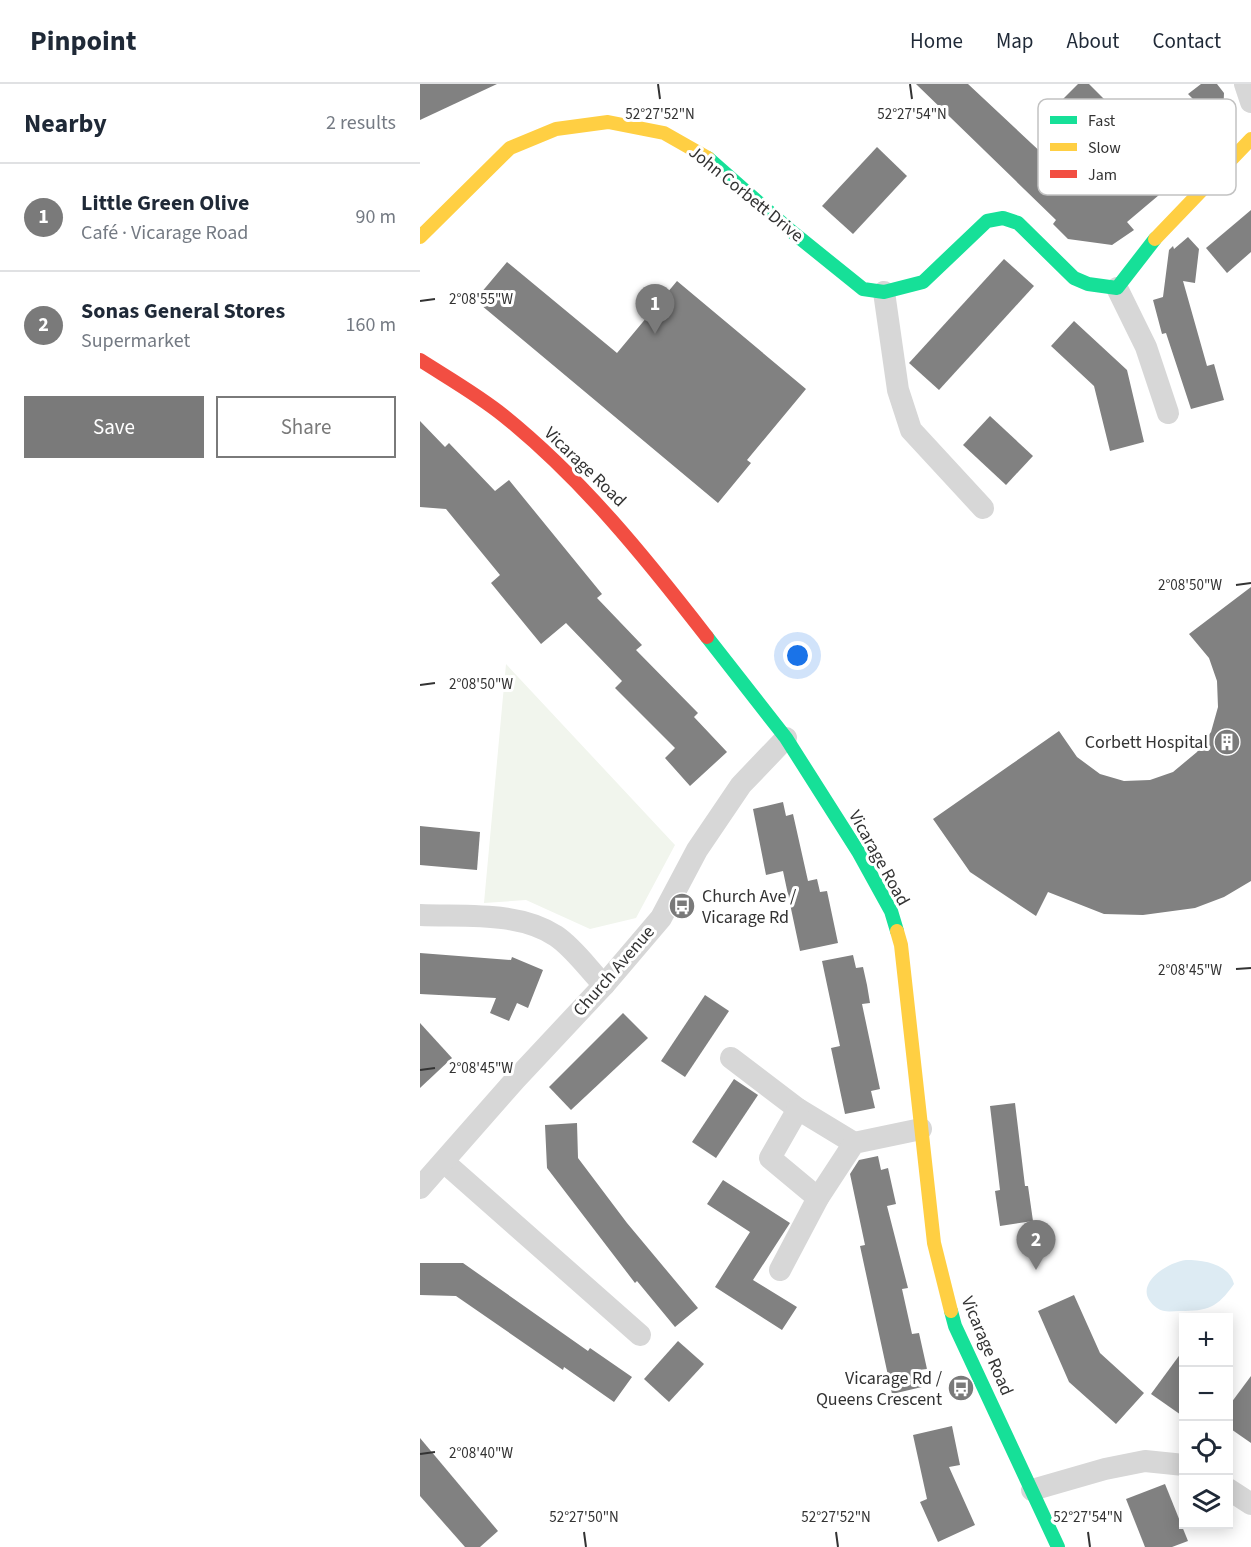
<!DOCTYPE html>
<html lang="en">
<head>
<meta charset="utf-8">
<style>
  :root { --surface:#fff; --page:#f2f2f3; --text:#1f2937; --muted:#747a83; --line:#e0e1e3; --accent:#7a7a7a }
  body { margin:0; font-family:"Source Sans 3",sans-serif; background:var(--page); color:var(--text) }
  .controls { position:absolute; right:18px; bottom:18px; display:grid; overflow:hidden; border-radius:0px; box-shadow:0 3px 15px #0003 }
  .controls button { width:54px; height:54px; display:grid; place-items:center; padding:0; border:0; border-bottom:2px solid var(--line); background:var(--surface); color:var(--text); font:30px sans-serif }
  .you { position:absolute; left:378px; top:572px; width:21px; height:21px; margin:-15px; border:4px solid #fff; border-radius:50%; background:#1a73e8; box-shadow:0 0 0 9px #1a73e833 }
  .badge { display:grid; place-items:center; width:39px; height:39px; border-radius:50%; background:var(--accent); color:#fff; font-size:20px; font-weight:700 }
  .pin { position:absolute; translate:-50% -50px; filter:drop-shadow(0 2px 3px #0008) }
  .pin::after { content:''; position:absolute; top:32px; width:21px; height:18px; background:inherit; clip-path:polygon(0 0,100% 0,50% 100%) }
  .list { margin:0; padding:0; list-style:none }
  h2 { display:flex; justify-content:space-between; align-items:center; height:78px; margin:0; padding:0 24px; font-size:26px }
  h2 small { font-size:20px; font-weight:400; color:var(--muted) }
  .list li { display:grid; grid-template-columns:39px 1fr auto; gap:18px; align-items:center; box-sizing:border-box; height:108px; padding:0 24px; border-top:2px solid var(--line) }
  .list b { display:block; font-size:22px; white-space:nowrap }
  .list p { margin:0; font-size:20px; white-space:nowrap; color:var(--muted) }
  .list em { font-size:20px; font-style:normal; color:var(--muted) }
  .actions { display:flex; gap:12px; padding:18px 24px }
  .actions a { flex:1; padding:14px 0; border:2px solid var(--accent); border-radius:0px; text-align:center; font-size:21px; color:var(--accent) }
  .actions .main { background:var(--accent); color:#fff }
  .icon { flex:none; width:33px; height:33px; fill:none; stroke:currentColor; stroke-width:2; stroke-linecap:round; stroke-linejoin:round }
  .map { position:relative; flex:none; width:831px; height:1463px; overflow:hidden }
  header { display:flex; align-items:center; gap:36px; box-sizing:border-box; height:84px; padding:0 30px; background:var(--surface); border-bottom:2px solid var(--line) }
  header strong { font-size:28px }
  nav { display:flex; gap:33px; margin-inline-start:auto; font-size:21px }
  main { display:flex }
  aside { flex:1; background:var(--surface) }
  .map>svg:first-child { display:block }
</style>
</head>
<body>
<header>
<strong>Pinpoint</strong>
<nav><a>Home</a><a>Map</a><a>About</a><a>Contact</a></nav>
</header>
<main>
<aside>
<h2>Nearby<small>2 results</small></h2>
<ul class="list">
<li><span class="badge">1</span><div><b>Little Green Olive</b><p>Café · Vicarage Road</p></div><em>90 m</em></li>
<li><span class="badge">2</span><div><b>Sonas General Stores</b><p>Supermarket</p></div><em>160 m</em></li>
</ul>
<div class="actions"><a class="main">Save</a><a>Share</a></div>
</aside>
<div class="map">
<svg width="831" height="1463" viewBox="0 0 831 1463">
  <rect width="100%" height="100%" fill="#fff"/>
  <path fill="#f1f5ed" d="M86,580l169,181 -39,73 -46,11 -64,-29 -42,3z"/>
  <path fill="#ddebf3" d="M766,1176c18,0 43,4 48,24 -17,24 -26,27 -54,27 -8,0 -16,2 -23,-3 -28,-20 7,-45 29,-48z"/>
  <g fill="#818181">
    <path d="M0,0h77l-77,36z"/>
    <path d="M496,0h52l108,101 30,-25 13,16 48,-40 3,5 26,-13 2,-24 -10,-10 13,-10h16l7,9 -2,46 -33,26 2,3 -64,54 7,8 -22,15 -44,-6 -15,-15 3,-4z"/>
    <path d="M658,0h11l20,20 -21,22 -26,-26z"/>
    <path d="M457,63l30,29 -54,58 -31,-28z"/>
    <path d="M831,126v42l-24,21 -21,-25z"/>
    <path d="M768,153l11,12 -4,34 -12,-2 24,85 7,-2 10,36 -33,9 -25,-76 -4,1 -9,-34 10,-3 6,-47 4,-4 1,3z"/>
    <path d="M584,175l30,27 -95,104 -30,-27z"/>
    <path d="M87,178l110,91 60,-72 129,108 -59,71 4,3 -33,40 -243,-203z"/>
    <path d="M654,237l53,49 17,72 -34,9 -16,-65 -43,-40z"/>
    <path d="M570,332l43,40 -27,29 -43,-40z"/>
    <path d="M0,337l25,26 4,-4 46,48 14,-11 93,114 -5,4 45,47 -6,5 62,63 -4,4 33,35 -37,34 -25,-28 10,-10 -60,-60 7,-7 -56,-58 -25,21 -50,-61 9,-8 -54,-66 -26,-2z"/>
    <path d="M831,503v294l-27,16 -29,11 -52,7 -39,-1 -56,-22 -12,24 -66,-44 -37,-53 126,-88 18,26 23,17 24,7 26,-1 23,-8 24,-20 14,-20 7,-25 -1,-26 -8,-23 -20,-24z"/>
    <path d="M363,718l3,14 7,-2 15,67 9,-2 3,13 7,-1 11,52 -38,8 -17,-80 -17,4 -13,-66z"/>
    <path d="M0,742l60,6 -3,38 -57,-5z"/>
    <path d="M0,869l91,7 1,-3 31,13 -15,38 -11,-5 -8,18 -19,-8 6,-15 -76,-4z"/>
    <path d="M433,871l3,13 7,-1 4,18 3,18 -8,1 18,85 -9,2 4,17 -30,6 -14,-66 9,-2 -18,-85z"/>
    <path d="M285,911l24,16 -44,66 -24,-16z"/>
    <path d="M203,929l25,25 -77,72 -22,-23z"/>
    <path d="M0,939l32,35 -32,30z"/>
    <path d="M314,995l24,16 -42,63 -24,-16z"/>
    <path d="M595,1019l10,83h3l5,35 -33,5 -5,-35 5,-1 -10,-84z"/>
    <path d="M157,1039l1,35 49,65 71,85 -23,19 -38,-46 -2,2 -88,-115 -2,-43z"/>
    <path d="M458,1072l3,14 7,-2 8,36 -9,2 21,82 -6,1 10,45 7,-1 8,36 -9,1 4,17 -30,7 -32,-148 5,-1 -15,-71 9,-14z"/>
    <path d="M303,1096l67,43 -37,57 44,27 -15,23 -67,-43 35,-55 -43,-28z"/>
    <path d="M0,1179h43l125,88 2,-3 42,29 -18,25 -50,-35 -1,3 -107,-74 -36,-1z"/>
    <path d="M654,1211l26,58 44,40 -28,31 -47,-42 -31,-71z"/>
    <path d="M258,1257l26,23 -35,38 -25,-23z"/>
    <path d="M764,1265v68l-33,-23z"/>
    <path d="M831,1292v67l-23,-16v-20z"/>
    <path d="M532,1342l8,39 -11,2 26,58 -37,17 -18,-40 7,-3 -14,-64z"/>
    <path d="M0,1354l78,93 -18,16h-15l-45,-51z"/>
    <path d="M745,1400l23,57 -16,6h-27l-19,-48z"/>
  </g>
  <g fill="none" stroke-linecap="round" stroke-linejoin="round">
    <g stroke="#d7d7d7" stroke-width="22">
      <path d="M825,0l6,18"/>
      <path d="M697,204l29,59 22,66"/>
      <path d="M464,208l14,98 13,40 72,78"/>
      <path d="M0,831c44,2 98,-4 136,21 18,12 33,34 48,49"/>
      <path d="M311,974l67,51 56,34"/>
      <path d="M378,1025l-28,49 48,40"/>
      <path d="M24,1078l196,173"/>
      <path d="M0,1104l95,-108 89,-95 57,-67 36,-68 44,-65 45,-47"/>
      <path d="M360,1186l38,-72 36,-55 67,-14"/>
      <path d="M808,1405l23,15"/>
      <path d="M612,1406l73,-21 40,-8 39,4"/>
    </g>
    <g stroke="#16e098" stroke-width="14">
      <path d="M288,74l83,73 72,58 21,3 39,-10 64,-61 16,-3 15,5 56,55 14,6 29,4 38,-49"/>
      <path d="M287,553l79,101 73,115 32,58 6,20"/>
      <path d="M531,1227l4,15 103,221"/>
    </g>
    <g stroke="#ffcf43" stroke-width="14">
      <path d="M0,153l90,-89 46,-19 52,-7 56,11 44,25"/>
      <path d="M735,155l96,-100"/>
      <path d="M477,847l4,14 33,298 17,68"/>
    </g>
    <path stroke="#f24e42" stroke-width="14" d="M0,276c28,18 58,35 84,56 79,64 141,141 203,221"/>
  </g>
  <path fill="none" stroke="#333" stroke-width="2" d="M238,0l2,15M490,0l2,15M0,217l15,-2M816,501l15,-2M0,601l15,-2M816,885l15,-1M0,986l15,-2M0,1370l15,-2M164,1448l2,15M416,1448l2,15M668,1448l2,15"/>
  <defs>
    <symbol id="building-disc" viewBox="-11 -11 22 22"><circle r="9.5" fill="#7a7a7a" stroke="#fff"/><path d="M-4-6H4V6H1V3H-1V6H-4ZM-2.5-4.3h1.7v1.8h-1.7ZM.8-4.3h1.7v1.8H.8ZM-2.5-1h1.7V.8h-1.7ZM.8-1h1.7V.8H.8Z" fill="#fff"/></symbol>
    <symbol id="bus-disc" viewBox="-11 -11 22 22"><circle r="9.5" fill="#7a7a7a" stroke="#fff"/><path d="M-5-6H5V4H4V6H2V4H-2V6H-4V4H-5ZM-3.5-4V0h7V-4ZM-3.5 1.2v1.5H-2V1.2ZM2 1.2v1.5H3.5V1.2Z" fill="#fff"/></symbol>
  </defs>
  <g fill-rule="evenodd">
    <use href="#building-disc" x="792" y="643" width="30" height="30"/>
    <use href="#bus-disc" x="247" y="807" width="30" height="30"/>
    <use href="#bus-disc" x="526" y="1289" width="30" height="30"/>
  </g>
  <g text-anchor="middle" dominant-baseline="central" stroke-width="6" stroke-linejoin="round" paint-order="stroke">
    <g font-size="18" fill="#333" stroke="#fff">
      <text transform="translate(326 110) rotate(39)">John Corbett Drive</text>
      <text transform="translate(165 383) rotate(44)">Vicarage Road</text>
      <text transform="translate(459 774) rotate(61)">Vicarage Road</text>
      <text transform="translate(194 887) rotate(-49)">Church Avenue</text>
      <text transform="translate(567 1262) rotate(67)">Vicarage Road</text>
    </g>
    <g font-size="18" fill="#333" stroke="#fff" text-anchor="end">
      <text x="788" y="658">Corbett Hospital</text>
      <text x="282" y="812" text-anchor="start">Church Ave /<tspan x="282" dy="21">Vicarage Rd</tspan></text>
      <text x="522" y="1294">Vicarage Rd /<tspan x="522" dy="21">Queens Crescent</tspan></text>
    </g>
  </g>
  <rect x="618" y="15" width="198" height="96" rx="9" fill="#fff" stroke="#c2c2c2" stroke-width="1.5"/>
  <rect x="630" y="32" width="27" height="8" fill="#16e098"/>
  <rect x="630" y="59" width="27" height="8" fill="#ffcf43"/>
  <rect x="630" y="86" width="27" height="8" fill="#f24e42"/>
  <g font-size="16" fill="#333">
    <text x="668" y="42">Fast</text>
    <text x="668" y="69">Slow</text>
    <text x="668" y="96">Jam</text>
  </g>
  <g font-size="15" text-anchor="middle" fill="#333" stroke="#fff" stroke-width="6" stroke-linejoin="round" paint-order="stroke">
    <text x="240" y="35">52°27'52"N</text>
    <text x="492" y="35">52°27'54"N</text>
    <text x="61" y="220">2°08'55"W</text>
    <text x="770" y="506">2°08'50"W</text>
    <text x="61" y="605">2°08'50"W</text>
    <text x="770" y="891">2°08'45"W</text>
    <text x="61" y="989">2°08'45"W</text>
    <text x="61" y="1374">2°08'40"W</text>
    <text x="164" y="1438">52°27'50"N</text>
    <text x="416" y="1438">52°27'52"N</text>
    <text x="668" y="1438">52°27'54"N</text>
  </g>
</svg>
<div class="controls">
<button>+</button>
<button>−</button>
<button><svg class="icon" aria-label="locate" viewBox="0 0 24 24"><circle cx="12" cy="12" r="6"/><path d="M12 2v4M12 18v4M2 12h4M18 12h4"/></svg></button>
<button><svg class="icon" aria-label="layers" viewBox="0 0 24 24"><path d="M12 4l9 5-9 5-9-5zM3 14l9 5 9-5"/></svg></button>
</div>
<div class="you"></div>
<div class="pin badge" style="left:235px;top:250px">1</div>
<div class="pin badge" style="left:616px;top:1186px">2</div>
</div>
</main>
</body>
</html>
